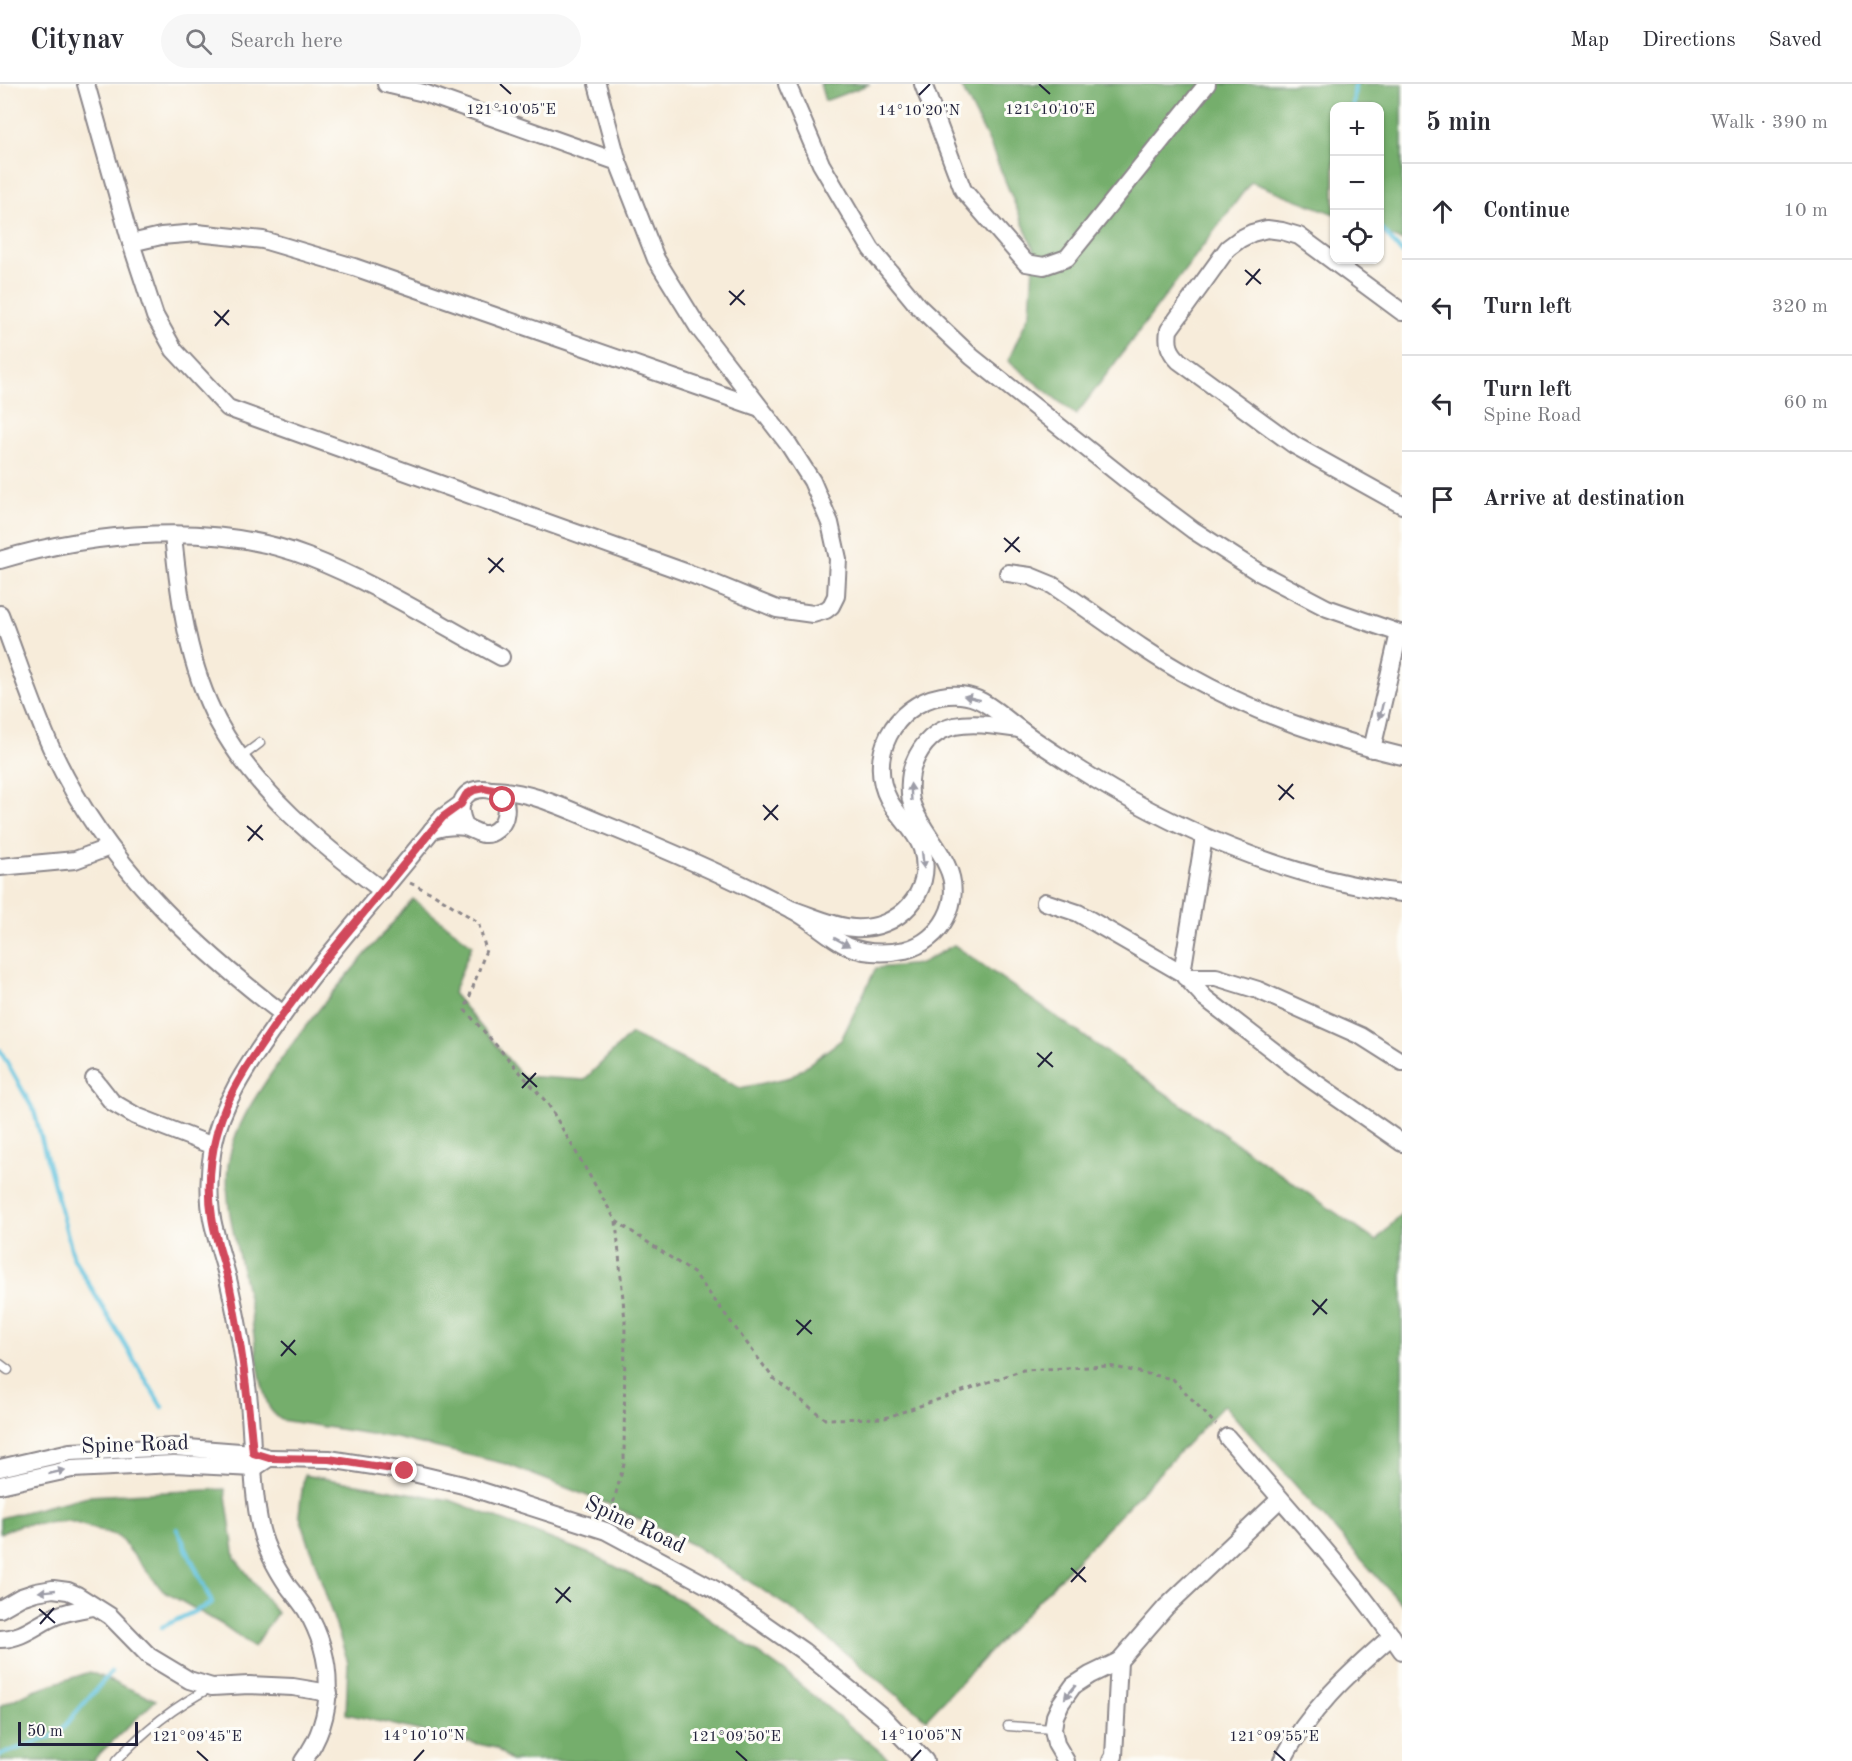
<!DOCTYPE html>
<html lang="en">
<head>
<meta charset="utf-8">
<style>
  :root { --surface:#fff; --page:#f7f7f7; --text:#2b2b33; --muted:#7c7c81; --line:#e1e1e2 }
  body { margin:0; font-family:"Old Standard TT",serif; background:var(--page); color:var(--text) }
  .controls { position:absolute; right:18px; top:18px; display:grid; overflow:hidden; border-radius:12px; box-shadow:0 2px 4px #0004 }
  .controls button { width:54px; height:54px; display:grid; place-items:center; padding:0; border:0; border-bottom:2px solid var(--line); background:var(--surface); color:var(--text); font:30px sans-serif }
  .scale { position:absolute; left:18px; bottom:15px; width:120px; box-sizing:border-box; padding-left:6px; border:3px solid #22223b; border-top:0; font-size:16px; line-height:21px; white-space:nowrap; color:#22223b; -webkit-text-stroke:4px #fdfcf7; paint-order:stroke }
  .stop { position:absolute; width:18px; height:18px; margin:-14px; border:4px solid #d1495b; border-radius:50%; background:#fff }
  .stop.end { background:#d1495b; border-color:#fff; box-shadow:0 2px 6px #0008 }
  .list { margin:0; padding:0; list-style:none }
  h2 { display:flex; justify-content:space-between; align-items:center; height:78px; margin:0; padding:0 24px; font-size:26px }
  h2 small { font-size:20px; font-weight:400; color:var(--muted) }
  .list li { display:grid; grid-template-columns:39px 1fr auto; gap:18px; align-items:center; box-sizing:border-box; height:96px; padding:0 24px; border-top:2px solid var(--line) }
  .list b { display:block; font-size:22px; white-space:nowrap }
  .list p { margin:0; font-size:20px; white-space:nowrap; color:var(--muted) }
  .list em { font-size:20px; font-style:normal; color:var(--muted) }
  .icon { flex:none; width:33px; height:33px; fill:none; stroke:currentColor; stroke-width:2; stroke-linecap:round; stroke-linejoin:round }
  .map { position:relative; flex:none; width:1402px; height:1677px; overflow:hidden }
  header { display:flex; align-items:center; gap:36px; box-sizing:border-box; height:84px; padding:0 30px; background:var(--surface); border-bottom:2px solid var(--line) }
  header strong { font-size:28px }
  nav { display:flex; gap:33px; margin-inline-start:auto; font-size:21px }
  .search { width:420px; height:54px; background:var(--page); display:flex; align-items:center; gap:15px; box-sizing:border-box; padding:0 21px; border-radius:33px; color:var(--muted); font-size:22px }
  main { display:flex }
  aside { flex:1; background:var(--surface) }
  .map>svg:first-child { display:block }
</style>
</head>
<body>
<header>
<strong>Citynav</strong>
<div class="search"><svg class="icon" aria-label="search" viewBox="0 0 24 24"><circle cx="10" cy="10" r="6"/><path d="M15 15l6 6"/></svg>Search here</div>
<nav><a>Map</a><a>Directions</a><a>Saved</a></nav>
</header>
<main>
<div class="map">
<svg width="1402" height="1677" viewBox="0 0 1402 1677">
  <rect width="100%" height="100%" fill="#fdfcf7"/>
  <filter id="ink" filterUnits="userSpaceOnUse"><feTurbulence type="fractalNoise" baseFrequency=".0167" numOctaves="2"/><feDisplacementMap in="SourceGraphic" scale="12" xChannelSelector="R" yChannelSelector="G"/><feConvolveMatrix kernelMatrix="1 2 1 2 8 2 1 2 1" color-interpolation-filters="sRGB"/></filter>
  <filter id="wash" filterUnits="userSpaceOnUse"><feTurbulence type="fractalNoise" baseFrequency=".008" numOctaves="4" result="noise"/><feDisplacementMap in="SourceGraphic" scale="24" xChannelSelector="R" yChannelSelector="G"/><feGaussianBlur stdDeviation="1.35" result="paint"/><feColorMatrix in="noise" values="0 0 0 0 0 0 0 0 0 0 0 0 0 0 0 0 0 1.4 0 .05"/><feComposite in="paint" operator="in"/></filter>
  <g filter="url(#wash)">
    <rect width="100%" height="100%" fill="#f7ecda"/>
    <g fill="#75ae6c" stroke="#4c6854" stroke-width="1.5">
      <path d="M820,0h50l-45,17z"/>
      <path d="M960,0h442v157l-22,-9v-126h-46v108l-83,-32 -175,233 -68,-54 22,-49 4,-62 -45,-108z"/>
      <path d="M413,815l59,46 -19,48 69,83 62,4 47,-46 109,54 51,-11 50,-37 35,-72 44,-4 34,-19 422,296 26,-28v392l-178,-200 -298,314 -133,-109 -98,-64 -87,-42 -102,-40 -110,-26 -115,-18c-4,-4 -10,-8 -12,-13 -11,-26 -14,-69 -19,-98 -7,-47 -27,-95 -22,-143 4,-36 27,-69 47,-98 41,-60 91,-113 138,-169z"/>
      <path d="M304,1391l146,25 145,56 98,51 92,65 103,86 -3,3h-374l-15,-13 -150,-34 2,-52 -49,-148z"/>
      <path d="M225,1405l10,69 42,55 -23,34 -31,-22 -60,-34 -45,-55 -49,-15 -49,4 -20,8v-15l88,-22z"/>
      <path d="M90,1588l66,28 -64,61h-92v-55l34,-16z"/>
    </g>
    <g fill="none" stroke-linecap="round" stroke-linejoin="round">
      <g stroke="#60c2de" stroke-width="4.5">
        <path d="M1353,22l2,-22"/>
        <path d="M1380,143l22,26"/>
        <path d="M0,966l34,61 40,148 88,148"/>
        <path d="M162,1543l50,-24 -35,-74"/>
        <path d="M0,1671l58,-21 53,-62"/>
      </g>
    </g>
  </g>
  <g filter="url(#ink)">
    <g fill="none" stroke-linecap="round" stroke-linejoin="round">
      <defs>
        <g id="lane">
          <path d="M240,674l20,-15"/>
          <path d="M0,1280l8,6"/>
          <path d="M1008,1642l45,3"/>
          <path d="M116,1677c28,-31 59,-55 96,-74"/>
        </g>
        <g id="street">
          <path d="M86,0l45,159 24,73 19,34 54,58 468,168 81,33 36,5 13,-4 5,-4 5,-10 2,-37 -8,-36 -18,-42 -23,-36 -91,-118 -42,-68 -38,-97 -21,-78"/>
          <path d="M386,0l38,9 194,69"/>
          <path d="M787,0l34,80 50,85 47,57 54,51 157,125 64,48 65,42 69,36 75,26"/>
          <path d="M923,0l40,106 63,73 18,3 23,-8 140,-174"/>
          <path d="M131,159l30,-7 36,-3 66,7 91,27 406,141"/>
          <path d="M1402,228l-103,-76 -17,-5 -15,-2 -15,4 -12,6 -12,9 -59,82c-2,14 0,21 10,31l115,84 108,60"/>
          <path d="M173,451c6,63 15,131 45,187 38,70 102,122 165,169"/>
          <path d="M0,476c93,-28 216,-39 308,-3 67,26 130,66 193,100"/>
          <path d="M1008,489l22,3 22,9c45,30 89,65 137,91 66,37 139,63 213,80"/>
          <path d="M0,530c18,47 33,95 54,140 51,108 136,189 229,260"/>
          <path d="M1372,665l27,-116"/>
          <path d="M493,706c38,1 74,19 108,33 64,26 128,53 190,86 20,10 36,27 56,37 19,8 38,8 58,4 36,-9 59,-49 42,-84 -9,-21 -26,-37 -34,-59 -5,-12 -4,-32 1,-44 20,-49 62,-40 105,-34"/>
          <path d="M432,746c11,-3 21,-5 32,-3 10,2 16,10 27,6 7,-3 13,-10 14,-17 9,-39 -64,-36 -39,11"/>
          <path d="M0,783l75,-7 35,-13"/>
          <path d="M1045,818l33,11 104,60 23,25 101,78 96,67"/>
          <path d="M793,826c19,6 41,17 61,18 44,3 81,-36 68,-79 -6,-19 -24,-32 -33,-49 -23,-43 5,-95 52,-104 38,-7 53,15 80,34 17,13 35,24 53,36 96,62 214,113 328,127"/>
          <path d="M1182,889l22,-136"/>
          <path d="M1185,893h31l42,13 103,46 41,26"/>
          <path d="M94,995l18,23 24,14 77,30"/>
          <path d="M1227,1353c60,70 123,137 175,214"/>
          <path d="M269,1374l60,1 76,12 58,14 143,46 108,58 89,62 80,66 42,44"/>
          <path d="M0,1384l70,-16 105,-5 78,6 16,5 -15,10 -80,-4 -102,5 -72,16"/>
          <path d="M0,1525l21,-12 15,-5 17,-3 15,2 9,4 33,21 39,40 40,24 23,7 37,-2 44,2 36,6"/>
          <path d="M0,1555c23,0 37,-15 56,-23 12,-5 25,-7 37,-9"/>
          <path d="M303,1677c34,-45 31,-104 3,-151 -5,-8 -12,-16 -18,-24 -12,-18 -22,-36 -27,-56 -11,-47 -7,-97 -14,-144 -4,-36 -11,-72 -19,-107 -5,-20 -12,-40 -16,-60 -4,-22 -3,-50 1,-72 8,-42 34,-81 58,-115 49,-71 107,-134 161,-202l11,-13 18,-13"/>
          <path d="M1066,1677l-10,-17 -3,-15 2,-13 6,-13 12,-17 17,-11 29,-14 47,-54 114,-108"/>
          <path d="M1111,1677l3,-5 5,-95"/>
          <path d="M1282,1677c27,-51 67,-88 110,-125"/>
        </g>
      </defs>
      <use href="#lane" stroke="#8c878a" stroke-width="11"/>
      <use href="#street" stroke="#8c878a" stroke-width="20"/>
      <g stroke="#8c878a" stroke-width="3" stroke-dasharray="4.5 4.5" stroke-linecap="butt">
        <path d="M410,799l24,11 44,28 8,28 -21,60 83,94 68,117 9,100 -1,143 -14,51"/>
        <path d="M616,1137l79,53 78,104 52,41 60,-1 138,-48 86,-4 64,13 43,46"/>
      </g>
      <use href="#lane" stroke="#fff" stroke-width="8"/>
      <use href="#street" stroke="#fff" stroke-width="16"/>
    </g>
    <defs><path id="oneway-solid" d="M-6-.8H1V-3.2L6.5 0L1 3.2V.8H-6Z" transform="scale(1.5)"/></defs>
    <g fill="#9c9ca7">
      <use href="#oneway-solid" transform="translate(972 614) rotate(-166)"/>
      <use href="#oneway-solid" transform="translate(1381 627) rotate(103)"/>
      <use href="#oneway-solid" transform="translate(911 708) rotate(-93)"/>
      <use href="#oneway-solid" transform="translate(923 776) rotate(84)"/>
      <use href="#oneway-solid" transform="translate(842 858) rotate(28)"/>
      <use href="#oneway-solid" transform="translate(57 1388) rotate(-13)"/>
      <use href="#oneway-solid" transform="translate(47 1507) rotate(174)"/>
      <use href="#oneway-solid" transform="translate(1070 1608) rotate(130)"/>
    </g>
  </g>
  <g fill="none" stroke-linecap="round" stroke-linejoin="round" filter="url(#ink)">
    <path stroke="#d1495b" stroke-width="8" d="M405,1387l-76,-12 -60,-1 -16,-5c-5,-57 -12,-113 -24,-170 -5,-22 -14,-44 -17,-66 -6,-37 0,-77 14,-111 12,-28 30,-53 47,-78 49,-69 106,-132 159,-198l11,-13 18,-13 5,-9 8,-5 10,-2 9,2 10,10"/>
  </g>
  <path fill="none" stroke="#22223b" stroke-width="2" d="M500,0l11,10M1039,0l11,10M919,11l11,-11M1245,186l16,14M1246,201l14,-16M729,207l16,14M730,221l14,-15M214,227l15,14M215,242l14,-16M1004,454l16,14M1005,468l14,-15M488,474l16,14M489,489l14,-15M1278,701l16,14M1279,716l14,-16M763,721l15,15M764,736l14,-15M247,742l16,14M248,757l14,-16M1037,969l16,14M1038,983l14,-15M522,989l15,14M522,1004l14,-15M1312,1216l15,14M1313,1231l14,-16M796,1236l16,14M797,1251l14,-15M281,1257l15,14M281,1272l14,-16M1071,1484l15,14M1071,1498l14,-15M555,1504l16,14M556,1519l14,-16M39,1525l16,14M40,1540l14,-16M197,1667l11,10M736,1667l11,10M1274,1667l11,10M414,1677l10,-11M911,1677l10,-11"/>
  <g text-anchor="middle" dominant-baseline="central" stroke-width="6" stroke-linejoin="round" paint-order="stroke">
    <g font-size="22" fill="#22223b" stroke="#fdfcf7">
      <text transform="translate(135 1361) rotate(-2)">Spine Road</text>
      <text transform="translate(635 1441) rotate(25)">Spine Road</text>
    </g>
  </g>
  <g font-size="15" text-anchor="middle" fill="#22223b" stroke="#fdfcf7" stroke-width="6" stroke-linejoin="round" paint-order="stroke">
    <text x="511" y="30">121°10'05"E</text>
    <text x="1050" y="30">121°10'10"E</text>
    <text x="919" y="31">14°10'20"N</text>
    <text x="424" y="1656">14°10'10"N</text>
    <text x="921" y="1656">14°10'05"N</text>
    <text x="197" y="1657">121°09'45"E</text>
    <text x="736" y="1657">121°09'50"E</text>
    <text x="1274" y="1657">121°09'55"E</text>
  </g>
</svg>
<div class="controls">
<button>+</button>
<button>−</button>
<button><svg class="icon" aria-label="locate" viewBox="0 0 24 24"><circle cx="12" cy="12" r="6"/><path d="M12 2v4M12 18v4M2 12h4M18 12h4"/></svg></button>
</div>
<div class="scale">50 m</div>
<div class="stop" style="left:503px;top:716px"></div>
<div class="stop end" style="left:405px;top:1387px"></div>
</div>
<aside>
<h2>5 min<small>Walk · 390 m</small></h2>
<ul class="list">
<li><svg class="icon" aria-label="ahead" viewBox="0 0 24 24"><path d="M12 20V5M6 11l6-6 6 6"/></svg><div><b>Continue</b></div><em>10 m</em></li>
<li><svg class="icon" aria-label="left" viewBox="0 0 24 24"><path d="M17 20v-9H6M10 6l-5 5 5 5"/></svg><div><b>Turn left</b></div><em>320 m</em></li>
<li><svg class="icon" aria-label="left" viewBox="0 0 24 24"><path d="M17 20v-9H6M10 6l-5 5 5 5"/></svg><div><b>Turn left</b><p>Spine Road</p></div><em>60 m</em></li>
<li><svg class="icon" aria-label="arrive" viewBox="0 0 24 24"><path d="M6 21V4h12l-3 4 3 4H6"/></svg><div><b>Arrive at destination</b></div></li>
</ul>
</aside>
</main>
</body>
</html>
